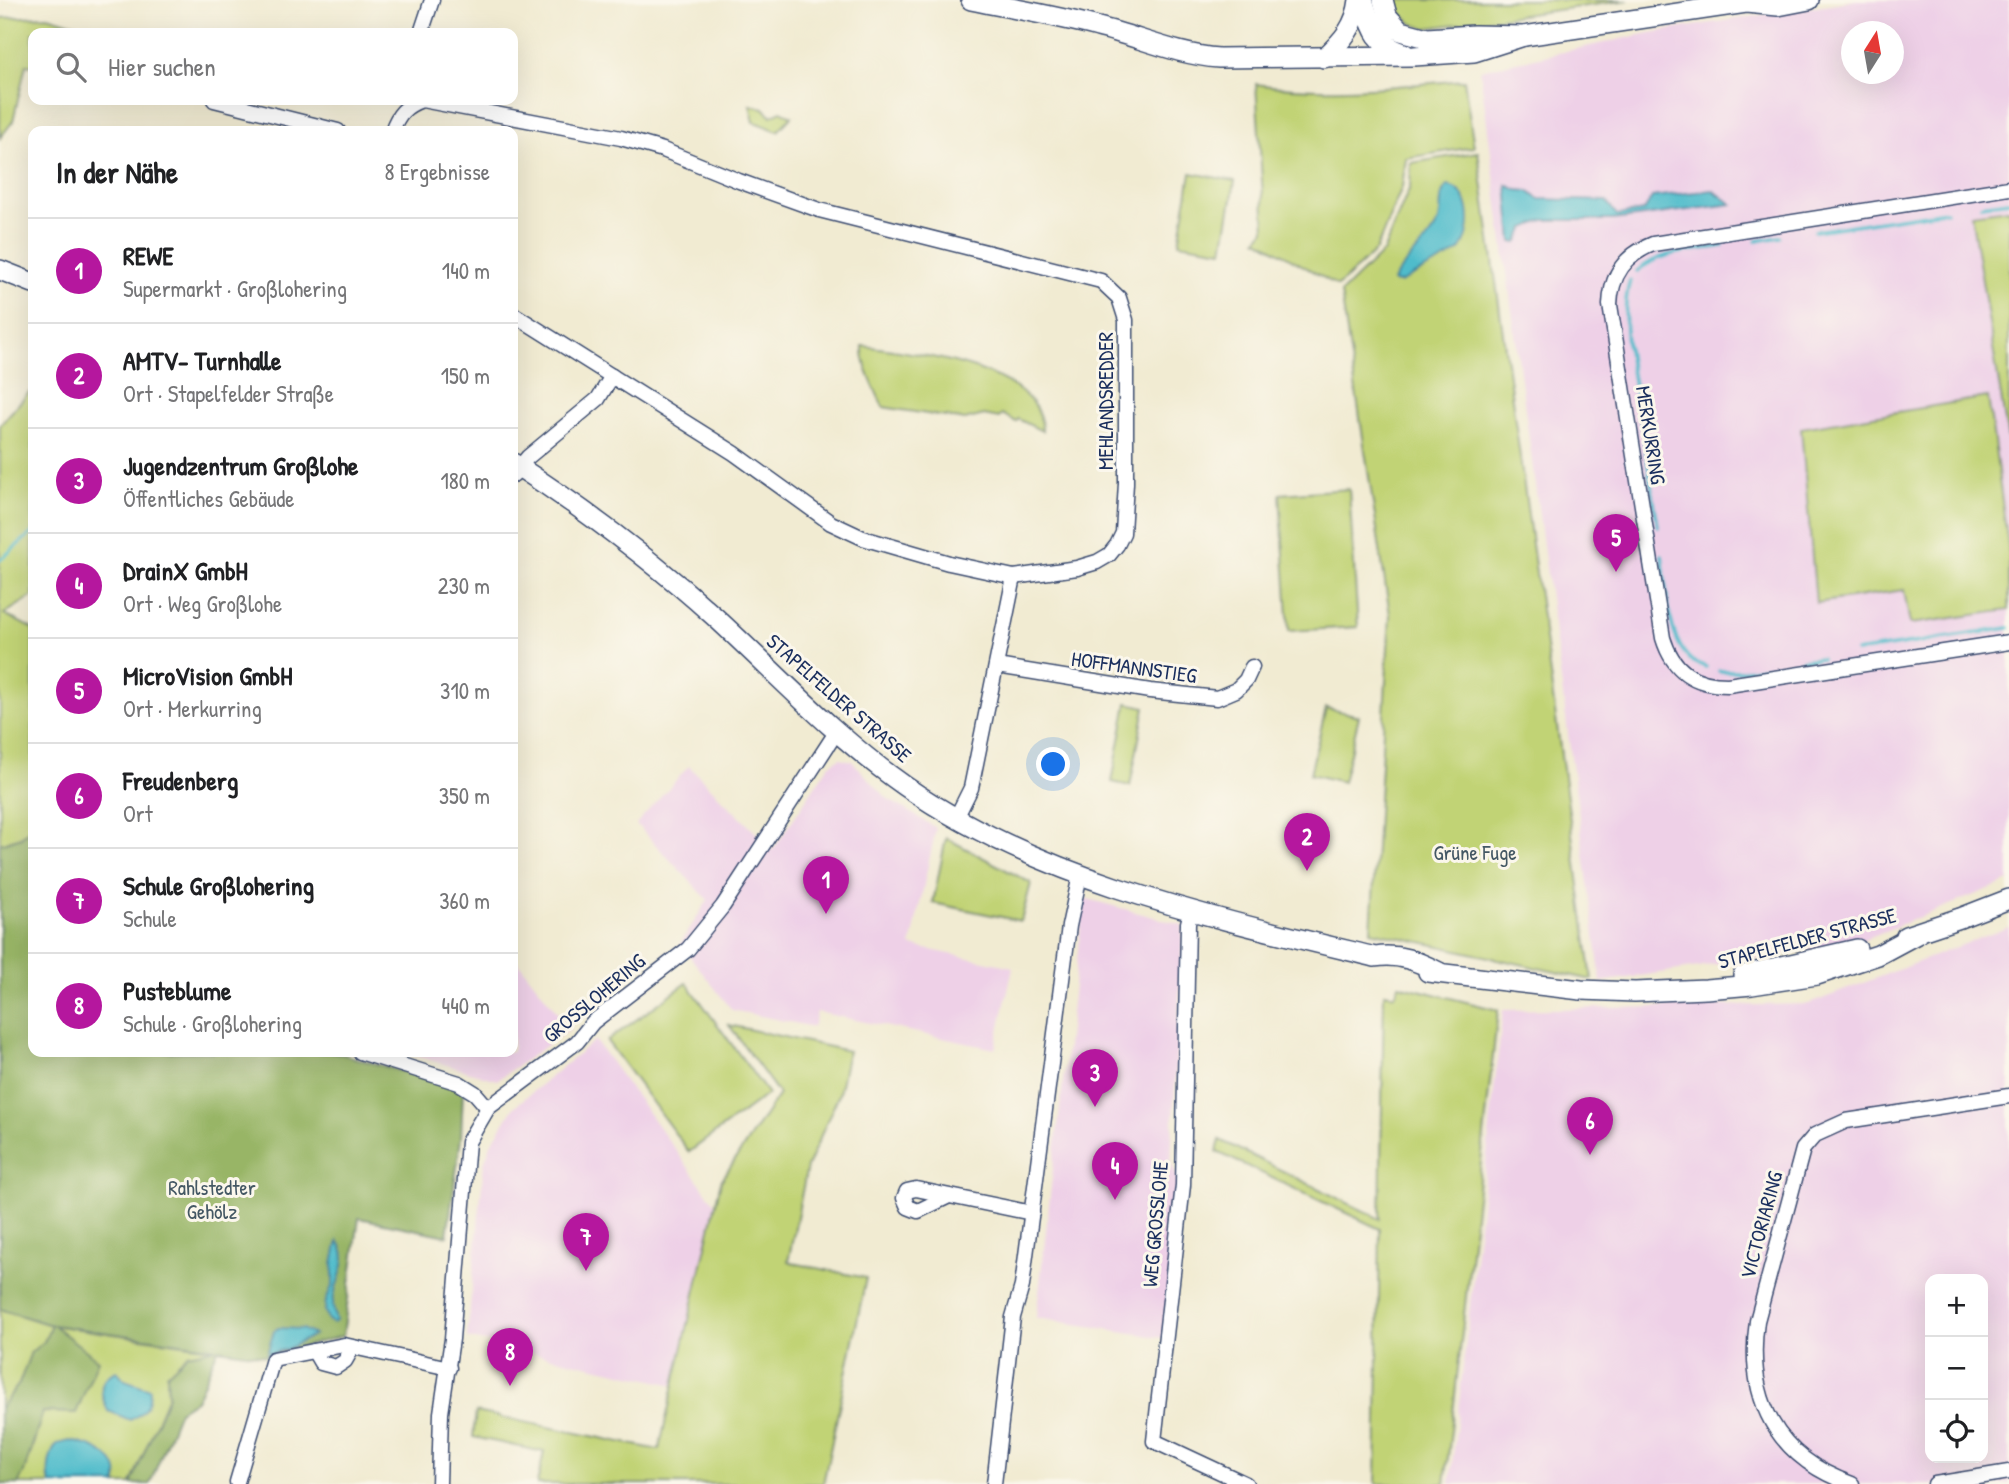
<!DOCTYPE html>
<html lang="de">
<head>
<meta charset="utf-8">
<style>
  :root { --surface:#fff; --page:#f2f2f2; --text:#202124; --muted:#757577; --line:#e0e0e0; --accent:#b5179e }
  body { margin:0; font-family:"Patrick Hand",sans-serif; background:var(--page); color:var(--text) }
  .controls { position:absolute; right:21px; bottom:21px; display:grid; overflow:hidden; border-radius:14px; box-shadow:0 7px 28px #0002 }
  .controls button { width:63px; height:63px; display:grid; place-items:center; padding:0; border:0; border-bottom:2px solid var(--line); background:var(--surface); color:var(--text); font:35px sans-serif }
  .compass { position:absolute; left:1841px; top:21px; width:63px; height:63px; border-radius:50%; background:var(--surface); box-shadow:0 7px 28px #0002; rotate:11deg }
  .you { position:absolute; left:1054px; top:765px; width:24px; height:24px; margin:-18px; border:5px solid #fff; border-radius:50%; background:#1a73e8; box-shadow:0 0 0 10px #1a73e833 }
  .badge { display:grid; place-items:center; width:46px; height:46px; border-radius:50%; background:var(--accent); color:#fff; font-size:23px; font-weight:700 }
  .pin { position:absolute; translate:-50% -58px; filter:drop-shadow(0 2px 4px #0008) }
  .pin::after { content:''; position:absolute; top:37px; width:24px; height:21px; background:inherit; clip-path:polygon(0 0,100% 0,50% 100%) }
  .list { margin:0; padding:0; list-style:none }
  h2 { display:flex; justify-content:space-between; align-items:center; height:91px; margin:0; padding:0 28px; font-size:30px }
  h2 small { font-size:23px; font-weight:400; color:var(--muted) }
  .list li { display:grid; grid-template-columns:46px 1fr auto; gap:21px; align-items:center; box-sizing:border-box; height:105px; padding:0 28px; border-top:2px solid var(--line) }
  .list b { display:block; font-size:26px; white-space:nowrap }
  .list p { margin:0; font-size:23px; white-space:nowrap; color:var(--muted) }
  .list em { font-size:23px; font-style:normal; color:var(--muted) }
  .icon { flex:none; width:38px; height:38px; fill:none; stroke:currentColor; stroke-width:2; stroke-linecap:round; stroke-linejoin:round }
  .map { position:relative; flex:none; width:2009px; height:1484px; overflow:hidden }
  .search { position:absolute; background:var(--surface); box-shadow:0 7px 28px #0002; left:28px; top:28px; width:490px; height:77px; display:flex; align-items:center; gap:18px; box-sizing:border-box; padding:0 24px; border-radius:14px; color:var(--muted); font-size:26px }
  .panel { position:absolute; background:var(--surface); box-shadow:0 7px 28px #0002; left:28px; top:126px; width:490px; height:931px; border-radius:14px }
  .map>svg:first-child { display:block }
</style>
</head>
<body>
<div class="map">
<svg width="2009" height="1484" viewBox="0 0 2009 1484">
  <rect width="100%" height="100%" fill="#fbf7ec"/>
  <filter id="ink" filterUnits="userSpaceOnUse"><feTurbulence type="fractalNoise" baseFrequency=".0143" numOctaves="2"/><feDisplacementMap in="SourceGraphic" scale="14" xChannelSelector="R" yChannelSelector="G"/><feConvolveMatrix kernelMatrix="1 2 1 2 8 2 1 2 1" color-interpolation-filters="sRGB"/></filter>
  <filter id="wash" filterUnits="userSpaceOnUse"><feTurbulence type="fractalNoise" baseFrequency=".00686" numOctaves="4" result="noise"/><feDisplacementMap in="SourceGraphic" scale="28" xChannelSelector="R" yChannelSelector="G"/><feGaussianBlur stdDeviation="1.57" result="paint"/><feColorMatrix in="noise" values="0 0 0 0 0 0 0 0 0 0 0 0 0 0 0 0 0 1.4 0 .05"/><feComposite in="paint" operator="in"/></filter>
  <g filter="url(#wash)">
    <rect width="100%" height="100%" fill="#f1ebd2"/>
    <g fill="#eed0e7" fill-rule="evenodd">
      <path d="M1856,0h153v881l-154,62 -254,39 -121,-912 169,-37zM1852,32h42v42h-42z"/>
      <path d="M840,758l12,3 36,38 48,29 -25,118 102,21 -18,82 -178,-37 -4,15 -81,-17 -52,-66 28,-44 -72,-76 53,-58 84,84 56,-85z"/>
      <path d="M1084,898l99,27 -12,238 10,22 -17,153 -128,-20z"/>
      <path d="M2009,927v557h-559l53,-474 306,-6zM1930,1279h53v179h-53z"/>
      <path d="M513,955l57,74 -73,51 -94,-28h110z"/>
      <path d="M595,1040l120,164 -41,181 -207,-47 17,-175 7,-19 22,-36z"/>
    </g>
    <g fill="#c1d375" stroke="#6e816a" stroke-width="2">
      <path d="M1394,0h235l-201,28c-18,-1 -27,-13 -34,-28z"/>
      <path d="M48,16l55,17h-70v33l-7,-1 -13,56 -13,17v-120z"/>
      <path d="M1464,80l10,67 -68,11 -4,29 -26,63 -38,36 -81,-47 8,-9 -9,-146c69,11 139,2 208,-4z"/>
      <path d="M750,105l14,3 7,8 10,-5 11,5 -14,15 -24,-9z"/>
      <path d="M1478,152l114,828 -221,-49 19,-316 -49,-322 42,-41 27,-65 1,-24z"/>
      <path d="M1191,173l44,8 -12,69 -44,-7z"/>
      <path d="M2009,209v236l-38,-231z"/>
      <path d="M863,346c47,6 180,21 179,85l-24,-12 -2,3 -14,-8 -3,4 -15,-3 -19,5 -82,-13c-8,-18 -21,-41 -20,-61z"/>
      <path d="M29,392l4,3v201l-29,18 29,15v197l-12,11 -21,7v-419z"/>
      <path d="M1988,397l21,156v57l-99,14 -6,-34 -88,13 -15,-175z"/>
      <path d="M1349,489l9,138 -69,4 -9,-137z"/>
      <path d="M1127,703l18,4 -15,79 -18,-4z"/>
      <path d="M1326,708l33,8 -16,66 -33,-8z"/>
      <path d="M946,838l85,45 -10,38 -88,-18z"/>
      <path d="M687,983l81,111 -79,58 -82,-111z"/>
      <path d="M1399,985l99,25 -53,474h-69l4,-255 -163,-77 3,-12 160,79 4,-226 11,2z"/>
      <path d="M729,1025l119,26 -9,43 -32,73 -19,95 78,16 -43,206h-286l7,-32 -71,-15 3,-25 183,38 62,-269 58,-87z"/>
      <path d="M0,1309l51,16 167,24 -51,25 1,22 -37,88h-15l2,-7 -70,-4 2,11h-32c25,-50 28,-105 34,-159l-8,17 -13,10 -12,32 -19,24z"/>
    </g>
    <path fill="#98b566" stroke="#5a7262" stroke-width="2" d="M33,826v226h302l128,37 -2,50 -14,97 -88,-18 -16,118 -76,20 -49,-7 -21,50 -18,12 -29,73h-19l37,-88 -1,-22 21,-20 28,-6 -163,-23 45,35 -22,53 -33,-1 -19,60 -6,12h-18v-76l19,-24 12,-32 13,-10 7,-17 -51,-16v-465l21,-7z"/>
    <g fill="#50bccb" stroke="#367694" stroke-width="2">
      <path d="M1507,185l10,5 11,1 11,8 67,2 11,14 27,-4 8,-14 61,-7 19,14 -119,16h-69l-19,8 -8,15 -5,-1z"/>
      <path d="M1447,186c26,2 27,47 13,64 -2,3 -40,22 -48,26 -3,2 -10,7 -14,7 -2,0 -4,-1 -5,-2 11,-21 34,-36 45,-58 5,-12 -1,-27 9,-37z"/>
      <path d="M338,1241c16,19 -6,43 -5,64 0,5 2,11 3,16l-3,2 -5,-3 -3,-9 1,-11 7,-16v-21z"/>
      <path d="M278,1328l24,1 12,6 -27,14 -20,5 7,-23z"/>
      <path d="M117,1371l8,9 25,9c0,17 -6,24 -20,31l-22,-9c-8,-17 -12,-32 9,-40z"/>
      <path d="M70,1441c20,3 55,16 46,43h-66c-3,-15 -2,-28 7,-40z"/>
    </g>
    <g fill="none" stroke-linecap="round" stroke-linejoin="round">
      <g stroke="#50bccb" stroke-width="3.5">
        <path d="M1981,205l28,-4"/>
        <path d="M1815,231l131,-20"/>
        <path d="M1756,241l24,-4"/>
        <path d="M1637,271c24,-20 56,-20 86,-25"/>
        <path d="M1630,281c-13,40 5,105 12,148"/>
        <path d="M1644,441l14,85"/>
        <path d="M1662,555c4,29 5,85 29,105 4,3 11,5 15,7"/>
        <path d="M0,560l33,-28"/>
        <path d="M1856,652l153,-24"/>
        <path d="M1802,660l19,-2"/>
        <path d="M1719,671h22l26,-4"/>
      </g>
    </g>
  </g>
  <g filter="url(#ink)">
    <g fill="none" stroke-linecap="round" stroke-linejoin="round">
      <defs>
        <g id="street">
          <path d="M421,33l11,-33"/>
          <path d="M214,100l124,31"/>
          <path d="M392,131c6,-17 13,-25 30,-31l199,38 42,12 76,31 80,29 282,71 18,17 7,22v163l-3,50 -6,12 -8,10 -12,7 -20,6 -63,9 -65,-14 -86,-25 -32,-15 -97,-70 -221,-139"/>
          <path d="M2009,188l-356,56c-28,11 -42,31 -43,61l53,333c10,33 31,47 65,47l281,-43"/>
          <path d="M513,475l15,-18 70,-58 14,-23"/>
          <path d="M997,666l153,25 67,7 19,-8 10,-10 6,-13"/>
          <path d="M956,818l15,-30 43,-211"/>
          <path d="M1192,909l-4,14 -5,262 -29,256 92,43"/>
          <path d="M360,1052l99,31 16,10 13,15"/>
          <path d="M949,1196l-31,15 -10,-4 -4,-9 3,-7 9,-2 116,24"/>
          <path d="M314,1351l7,12 15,4 9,-6 8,-14"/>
          <path d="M237,1482l36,-123 71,-14 105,23"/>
          <path d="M439,1484l2,-71 11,-74 16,-197 20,-34 89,-66 16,-20 95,-73 35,-43 114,-175"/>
          <path d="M994,1484l19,-167 9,-31 47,-360 11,-51"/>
          <path d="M1852,1484c-76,-26 -106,-85 -95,-163l46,-172 12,-14 31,-14 163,-25"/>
          <path d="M1935,1484l74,-12"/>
        </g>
        <g id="secondary">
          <path d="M971,0c43,9 86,16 127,27 41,10 79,28 121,31l195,-2 60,-4 50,-16"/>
          <path d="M1363,0c9,28 12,44 41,53"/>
          <path d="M1383,0l8,30"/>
          <path d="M1388,17l13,14 26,7 47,-3 50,1 222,-33 32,3 31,-6"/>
          <path d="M1324,58c19,-18 32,-32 35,-58"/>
          <path d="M0,270l33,13"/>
          <path d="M513,463c71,46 139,97 202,154 62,57 120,120 190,169 135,94 312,133 470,171 24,-4 42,4 64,15"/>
          <path d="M1906,936l54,-18 49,-19"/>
          <path d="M1428,972l153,18 54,2 71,-3 46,-4 65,-10 61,-20 41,-22"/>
          <path d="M1743,975l114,-26"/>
        </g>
      </defs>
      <use href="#street" stroke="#3b4b6f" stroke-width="17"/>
      <use href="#secondary" stroke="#3b4b6f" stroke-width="22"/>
      <use href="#street" stroke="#fff" stroke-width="14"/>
      <use href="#secondary" stroke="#fff" stroke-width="19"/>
    </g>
  </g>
  <g text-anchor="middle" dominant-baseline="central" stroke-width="6" stroke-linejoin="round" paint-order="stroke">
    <g font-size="21" fill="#1b2f5e" stroke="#fbf7ec">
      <text transform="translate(1105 401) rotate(-90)">MEHLANDSREDDER</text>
      <text transform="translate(1651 435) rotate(81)">MERKURRING</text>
      <text transform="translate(1134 667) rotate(8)">HOFFMANNSTIEG</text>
      <text transform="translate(839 698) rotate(41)">STAPELFELDER STRASSE</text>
      <text transform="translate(1807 938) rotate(-15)">STAPELFELDER STRASSE</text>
      <text transform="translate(594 998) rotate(-40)">GROSSLOHERING</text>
      <text transform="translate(1155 1224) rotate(-85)">WEG GROSSLOHE</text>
      <text transform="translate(1761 1225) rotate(-75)">VICTORIARING</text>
    </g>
    <g font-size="21" fill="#445864" stroke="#fbf7ec">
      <text x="1475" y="852">Grüne Fuge</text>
      <text x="212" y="1187">Rahlstedter<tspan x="212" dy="24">Gehölz</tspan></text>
    </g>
  </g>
</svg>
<div class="controls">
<button>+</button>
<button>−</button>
<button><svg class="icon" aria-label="locate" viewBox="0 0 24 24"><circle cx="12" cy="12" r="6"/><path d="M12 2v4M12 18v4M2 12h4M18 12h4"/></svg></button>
</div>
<svg class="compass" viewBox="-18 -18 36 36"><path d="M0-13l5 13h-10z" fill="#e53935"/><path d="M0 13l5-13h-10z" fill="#757577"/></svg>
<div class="you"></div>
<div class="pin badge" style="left:826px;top:914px">1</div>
<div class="pin badge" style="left:1307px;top:871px">2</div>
<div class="pin badge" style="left:1095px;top:1107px">3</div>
<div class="pin badge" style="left:1115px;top:1200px">4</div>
<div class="pin badge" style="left:1616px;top:572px">5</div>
<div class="pin badge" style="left:1590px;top:1155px">6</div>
<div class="pin badge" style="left:586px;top:1271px">7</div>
<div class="pin badge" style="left:510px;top:1386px">8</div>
<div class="search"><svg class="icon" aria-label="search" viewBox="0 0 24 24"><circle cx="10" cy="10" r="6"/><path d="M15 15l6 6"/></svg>Hier suchen</div>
<section class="panel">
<h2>In der Nähe<small>8 Ergebnisse</small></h2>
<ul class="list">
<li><span class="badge">1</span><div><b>REWE</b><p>Supermarkt · Großlohering</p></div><em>140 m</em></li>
<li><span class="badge">2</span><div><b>AMTV- Turnhalle</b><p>Ort · Stapelfelder Straße</p></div><em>150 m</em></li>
<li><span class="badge">3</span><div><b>Jugendzentrum Großlohe</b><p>Öffentliches Gebäude</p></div><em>180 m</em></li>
<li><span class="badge">4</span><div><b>DrainX GmbH</b><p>Ort · Weg Großlohe</p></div><em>230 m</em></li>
<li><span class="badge">5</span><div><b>MicroVision GmbH</b><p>Ort · Merkurring</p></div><em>310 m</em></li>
<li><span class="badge">6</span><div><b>Freudenberg</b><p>Ort</p></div><em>350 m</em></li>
<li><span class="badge">7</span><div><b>Schule Großlohering</b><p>Schule</p></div><em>360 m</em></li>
<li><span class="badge">8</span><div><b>Pusteblume</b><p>Schule · Großlohering</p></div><em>440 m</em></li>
</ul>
</section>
</div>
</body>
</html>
